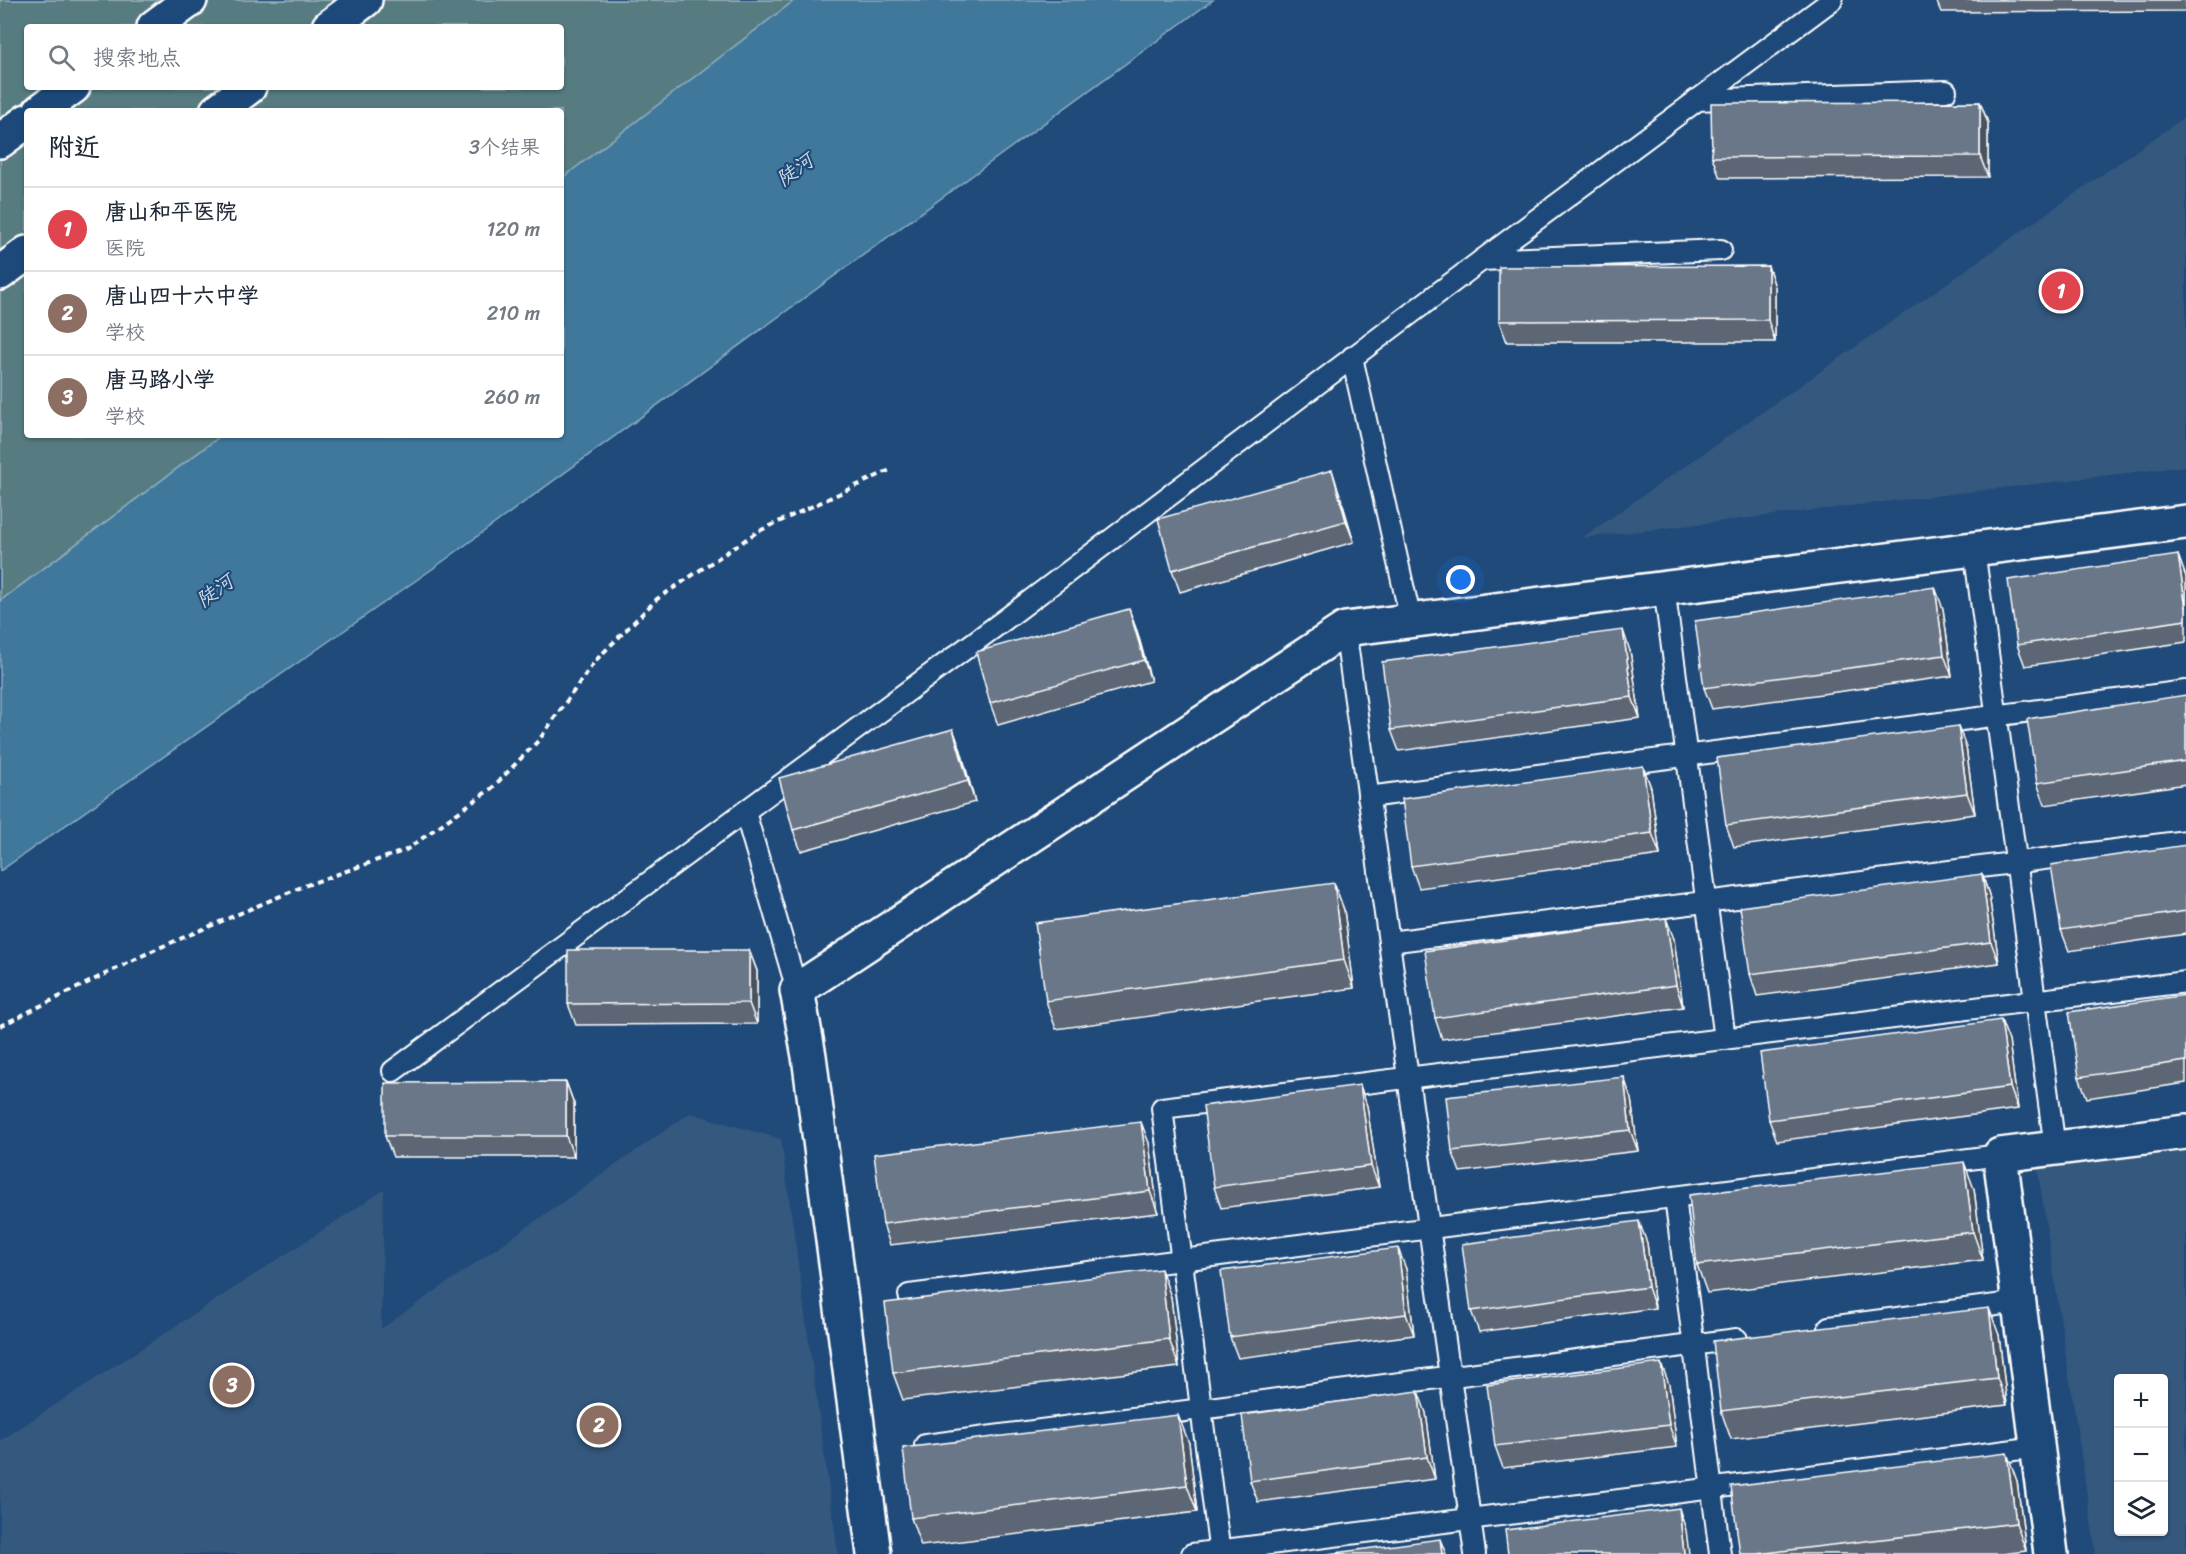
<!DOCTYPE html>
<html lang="zh">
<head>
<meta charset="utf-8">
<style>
  :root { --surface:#fff; --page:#f2f2f3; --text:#1f2937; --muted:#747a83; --line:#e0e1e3; --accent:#2563eb }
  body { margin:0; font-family:Sriracha,"LXGW WenKai TC",sans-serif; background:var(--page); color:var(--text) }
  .controls { position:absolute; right:18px; bottom:18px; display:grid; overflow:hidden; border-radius:6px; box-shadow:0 2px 4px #0004 }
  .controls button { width:54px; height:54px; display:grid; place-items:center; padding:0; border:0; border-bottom:2px solid var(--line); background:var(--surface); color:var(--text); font:30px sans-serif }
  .you { position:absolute; left:1461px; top:580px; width:21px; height:21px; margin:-15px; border:4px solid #fff; border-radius:50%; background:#1a73e8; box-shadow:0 0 0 9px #1a73e833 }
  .badge { display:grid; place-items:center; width:39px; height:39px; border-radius:50%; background:var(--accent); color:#fff; font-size:20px; font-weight:700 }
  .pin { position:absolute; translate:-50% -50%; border:3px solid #fff; box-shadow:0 2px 6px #0006 }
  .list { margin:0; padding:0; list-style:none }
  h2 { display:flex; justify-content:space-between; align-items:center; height:78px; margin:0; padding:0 24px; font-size:26px }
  h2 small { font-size:20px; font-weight:400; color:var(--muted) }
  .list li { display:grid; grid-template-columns:39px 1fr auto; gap:18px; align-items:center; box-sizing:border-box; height:84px; padding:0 24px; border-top:2px solid var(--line) }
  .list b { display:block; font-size:22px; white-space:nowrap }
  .list p { margin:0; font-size:20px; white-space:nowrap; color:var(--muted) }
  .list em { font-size:20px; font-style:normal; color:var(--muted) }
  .icon { flex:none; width:33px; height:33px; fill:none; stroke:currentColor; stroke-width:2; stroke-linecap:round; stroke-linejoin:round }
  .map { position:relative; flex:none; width:2186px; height:1554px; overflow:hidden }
  .search { position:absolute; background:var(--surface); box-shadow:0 2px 4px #0004; left:24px; top:24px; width:540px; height:66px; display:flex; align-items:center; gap:15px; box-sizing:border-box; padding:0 21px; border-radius:6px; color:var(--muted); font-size:22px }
  .panel { position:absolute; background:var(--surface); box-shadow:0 2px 4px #0004; left:24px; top:108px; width:540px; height:330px; border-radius:6px }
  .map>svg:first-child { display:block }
</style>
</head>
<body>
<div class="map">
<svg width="2186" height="1554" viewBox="0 0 2186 1554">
  <rect width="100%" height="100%" fill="#1f4a7a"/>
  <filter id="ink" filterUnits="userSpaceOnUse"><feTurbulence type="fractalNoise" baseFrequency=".0167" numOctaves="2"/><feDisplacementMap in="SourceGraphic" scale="12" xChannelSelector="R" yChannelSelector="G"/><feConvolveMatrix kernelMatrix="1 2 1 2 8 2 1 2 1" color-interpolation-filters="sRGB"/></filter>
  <g filter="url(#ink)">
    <g fill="#36587e" fill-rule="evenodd">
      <path d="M2186,116v350l-604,72z"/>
      <path d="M690,1113l91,26 57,415h-838v-113l384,-251 -3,139z"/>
      <path d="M2186,1146v408h-90l-59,-390zM2118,1378h46v154h-46z"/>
    </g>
    <path fill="#567b81" stroke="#aabdc0" stroke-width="1.5" fill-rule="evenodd" d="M0,0h795l-234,179v-68h-534v324h195l-222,166zM27,27h534v60h-534z"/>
    <path fill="#40789c" stroke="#8caec4" stroke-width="1.5" d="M795,0h418l-775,565 -438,306v-270l222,-166h339v-256z"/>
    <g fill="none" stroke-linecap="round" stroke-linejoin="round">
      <defs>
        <g id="lane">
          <path d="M1696,100l250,-9"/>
          <path d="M1482,260l239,-10"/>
          <path d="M1352,357l59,264"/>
          <path d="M1974,549l81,599"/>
          <path d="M1664,588l61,451"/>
          <path d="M1345,629l130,925"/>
          <path d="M1368,797l818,-106"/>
          <path d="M745,812l52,178"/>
          <path d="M1389,942l797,-101"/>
          <path d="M393,1071l610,-450 479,-361 350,-260"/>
          <path d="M1675,1197l45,357"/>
          <path d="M909,1295l1091,-140"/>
          <path d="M1829,1327l190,-25"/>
          <path d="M925,1445l812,-106"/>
          <path d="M1192,1554l846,-107"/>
          <path d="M1220,1554l-58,-446 1024,-126"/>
        </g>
        <g id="street">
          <path d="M874,1554l-65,-498 -12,-66 548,-361 841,-107"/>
          <path d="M2051,1554l-51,-399 186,-23"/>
        </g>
        <g id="secondary">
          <path d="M154,27l36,-27"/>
          <path d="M329,27l36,-27"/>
          <path d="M40,111l33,-24"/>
          <path d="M217,111l32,-24"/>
          <path d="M0,141l27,-20"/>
          <path d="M0,273l27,-20"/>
        </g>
      </defs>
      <use href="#lane" stroke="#fff" stroke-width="24"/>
      <use href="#street" stroke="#fff" stroke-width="38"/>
      <use href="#secondary" stroke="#fff" stroke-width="38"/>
      <path stroke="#fff" stroke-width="4" stroke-dasharray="6 4.5" stroke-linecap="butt" d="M0,1026l154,-76 150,-64 102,-36 86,-62 47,-48 56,-79 62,-62 100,-67 135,-63"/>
      <use href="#lane" stroke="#1f4a7a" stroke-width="20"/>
      <use href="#street" stroke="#1f4a7a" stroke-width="33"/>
      <use href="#secondary" stroke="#1f4a7a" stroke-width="33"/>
    </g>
    <g fill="#5b6675" stroke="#fff" stroke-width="1.5">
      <path d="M1936,0h250v11l-245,1z"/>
      <path d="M1980,102l8,21v54l-268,1 -8,-21z"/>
      <path d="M1768,266l7,21v55h-268l-8,-21z"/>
      <path d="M1339,492l15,50 -174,50 -8,-22z"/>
      <path d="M2178,555l8,24v63l-161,24 -8,-21z"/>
      <path d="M1943,609l9,67 -240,33 -8,-21z"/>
      <path d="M1137,631l14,50 -153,44 -8,-22z"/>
      <path d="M1630,651l10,67 -241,33 -8,-21z"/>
      <path d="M2186,695v89l-141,21 -8,-22z"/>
      <path d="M1958,726l8,21 9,67 -241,33 -8,-22z"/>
      <path d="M953,729l8,22 14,51 -174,49 -8,-21z"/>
      <path d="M1643,766l8,22 9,67 -241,33 -8,-22z"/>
      <path d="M2186,845v89l-117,17 -8,-21z"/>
      <path d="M1982,874l7,21 10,68 -242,33 -7,-22z"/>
      <path d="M1334,883l10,27 10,78 -298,41 -10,-28z"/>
      <path d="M1674,939l9,68 -241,32 -7,-21z"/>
      <path d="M749,950l8,21v53l-181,1 -8,-21z"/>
      <path d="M2186,995v88l-99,15 -8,-21z"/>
      <path d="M2009,1041l9,68 -241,32 -8,-21z"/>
      <path d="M1624,1077l7,22 7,52 -178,21 -8,-21z"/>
      <path d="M566,1082l8,22v53h-181l-8,-21z"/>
      <path d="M1367,1106l12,81 -158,21 -7,-21z"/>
      <path d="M1149,1143l9,70 -268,32 -7,-21z"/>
      <path d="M1974,1189l9,71 -276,33 -10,-28z"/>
      <path d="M1647,1243l8,65 -176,24 -8,-21z"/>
      <path d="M1406,1269l8,66 -176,23 -8,-21z"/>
      <path d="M1171,1297l8,70 -276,33 -10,-27z"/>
      <path d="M1999,1335l8,70 -276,34 -10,-28z"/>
      <path d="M1669,1384l8,63 -174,21 -8,-22z"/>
      <path d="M1426,1413l9,66 -177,23 -8,-21z"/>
      <path d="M1189,1443l8,69 -276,34 -10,-28z"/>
      <path d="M2017,1481l9,70 -24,3h-262z"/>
    </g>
    <g fill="#4a535f" stroke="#fff" stroke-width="1.5">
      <path d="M1980,102l8,21v54l-8,-21z"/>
      <path d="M1768,266l7,21v55l-7,-22z"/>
      <path d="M1332,470l7,22 15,50 -8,-21z"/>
      <path d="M2178,555l8,22v32z"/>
      <path d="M1935,587l8,22 9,67 -8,-21z"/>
      <path d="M1129,609l8,22 14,50 -7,-21z"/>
      <path d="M1623,630l7,21 10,67 -8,-21z"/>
      <path d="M1958,726l8,21 9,67 -8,-21z"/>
      <path d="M953,729l8,22 14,51 -7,-21z"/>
      <path d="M1643,766l8,22 9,67 -8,-22z"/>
      <path d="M1982,874l7,21 10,68 -8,-21z"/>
      <path d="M1334,883l10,27 10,78 -10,-28z"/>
      <path d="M1666,918l8,21 9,68 -7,-22z"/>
      <path d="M749,950l8,21v53l-8,-21z"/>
      <path d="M2001,1020l8,21 9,68 -8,-22z"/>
      <path d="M1624,1077l7,22 7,52 -8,-21z"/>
      <path d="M566,1082l8,22v53l-8,-21z"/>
      <path d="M1360,1085l7,21 12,81 -8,-21z"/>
      <path d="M1141,1122l8,21 9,70 -8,-22z"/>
      <path d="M1964,1162l10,27 9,71 -10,-28z"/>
      <path d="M1639,1221l8,22 8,65 -7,-21z"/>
      <path d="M1398,1248l8,21 8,66 -8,-21z"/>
      <path d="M1161,1269l10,28 8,70 -10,-28z"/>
      <path d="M1989,1308l10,27 8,70 -10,-27z"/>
      <path d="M1661,1363l8,21 8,63 -8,-22z"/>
      <path d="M1418,1391l8,22 9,66 -8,-22z"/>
      <path d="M1178,1415l11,28 8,69 -10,-27z"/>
      <path d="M2007,1453l10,28 9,70 -10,-28z"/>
      <path d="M1679,1508l7,22 3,24h-5z"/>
      <path d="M1440,1539l6,15h-4z"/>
    </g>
    <g fill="#6a7788" stroke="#fff" stroke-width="1.5">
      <path d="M1980,102v54l-268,1 -1,-54z"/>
      <path d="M1768,266v54l-269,1v-54z"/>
      <path d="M1332,470l14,51 -174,49 -14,-51z"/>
      <path d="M2178,555l8,54v11l-169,25 -9,-65z"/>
      <path d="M1935,587l9,68 -240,33 -9,-67z"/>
      <path d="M1129,609l15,51 -154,43 -14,-51z"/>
      <path d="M1623,630l9,67 -241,33 -9,-68z"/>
      <path d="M2186,695v66l-149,22 -10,-64z"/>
      <path d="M1958,726l9,67 -241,32 -9,-67z"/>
      <path d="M953,729l15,52 -175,49 -14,-52z"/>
      <path d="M1643,766l9,67 -241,33 -9,-67z"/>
      <path d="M2186,845v66l-125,19 -10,-65z"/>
      <path d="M1982,874l9,68 -241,32 -10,-67z"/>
      <path d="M1334,883l10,77 -298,41 -11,-78z"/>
      <path d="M1666,918l10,67 -241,33 -10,-67z"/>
      <path d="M568,950h181v53l-181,1z"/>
      <path d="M2186,995v66l-107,16 -10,-65z"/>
      <path d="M2001,1020l9,67 -241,33 -9,-67z"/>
      <path d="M1624,1077l6,53 -178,21 -6,-54z"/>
      <path d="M566,1082v54h-181v-53z"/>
      <path d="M1360,1085l11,81 -157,21 -11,-81z"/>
      <path d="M1141,1122l9,69 -267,33 -9,-70z"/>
      <path d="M1964,1162l9,70 -276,33 -8,-70z"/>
      <path d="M1639,1221l9,66 -177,24 -9,-67z"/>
      <path d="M1398,1248l8,66 -176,23 -9,-66z"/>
      <path d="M1161,1269l8,70 -276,34 -8,-70z"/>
      <path d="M1989,1308l8,70 -276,33 -8,-70z"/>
      <path d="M1661,1363l8,62 -174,21 -8,-61z"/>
      <path d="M1418,1391l9,66 -177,24 -8,-66z"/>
      <path d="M1178,1415l9,70 -276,33 -8,-70z"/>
      <path d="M2007,1453l9,70 -259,31h-17l-9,-68z"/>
      <path d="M1679,1508l5,46h-176l-3,-24z"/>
      <path d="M1440,1539l2,15h-115z"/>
    </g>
  </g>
  <g text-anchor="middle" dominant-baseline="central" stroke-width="4.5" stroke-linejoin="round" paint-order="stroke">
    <g font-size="20" font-style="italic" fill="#cfdde6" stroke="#1f4a7a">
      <text transform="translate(795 170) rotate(-36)">陡河</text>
      <text transform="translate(215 591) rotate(-36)">陡河</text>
    </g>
  </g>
</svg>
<div class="controls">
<button>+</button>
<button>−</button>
<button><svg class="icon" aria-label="layers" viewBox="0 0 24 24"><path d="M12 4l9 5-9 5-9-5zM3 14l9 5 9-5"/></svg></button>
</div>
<div class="you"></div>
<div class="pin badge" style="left:2061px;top:291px;background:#e0444e">1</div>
<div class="pin badge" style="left:599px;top:1425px;background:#8d6e63">2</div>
<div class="pin badge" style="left:232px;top:1385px;background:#8d6e63">3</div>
<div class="search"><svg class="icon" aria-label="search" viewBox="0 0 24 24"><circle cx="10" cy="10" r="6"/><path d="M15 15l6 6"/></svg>搜索地点</div>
<section class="panel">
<h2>附近<small>3个结果</small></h2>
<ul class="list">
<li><span class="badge" style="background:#e0444e">1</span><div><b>唐山和平医院</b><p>医院</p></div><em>120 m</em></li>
<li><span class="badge" style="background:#8d6e63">2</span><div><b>唐山四十六中学</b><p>学校</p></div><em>210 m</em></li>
<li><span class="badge" style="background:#8d6e63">3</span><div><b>唐马路小学</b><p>学校</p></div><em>260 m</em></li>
</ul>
</section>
</div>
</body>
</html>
